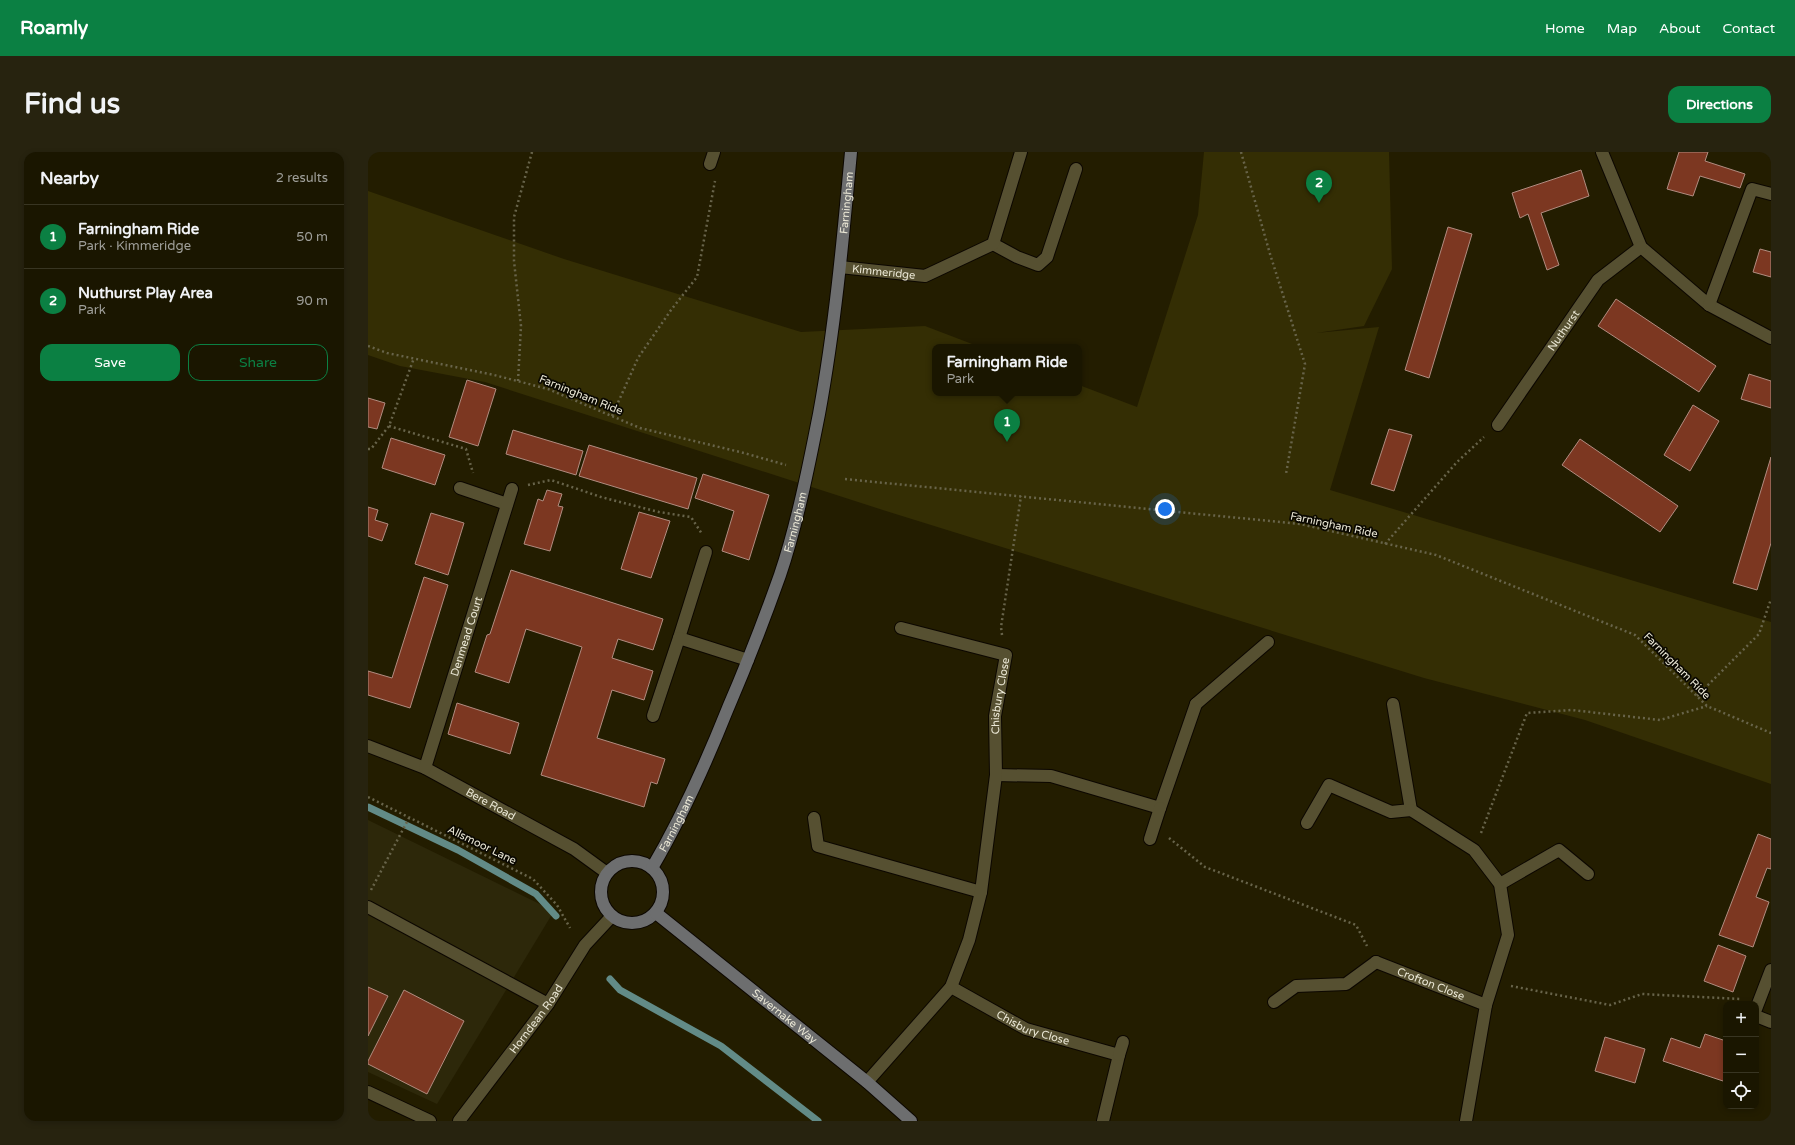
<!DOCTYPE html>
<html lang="en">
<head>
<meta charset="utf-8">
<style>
  :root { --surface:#1a1600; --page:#27230f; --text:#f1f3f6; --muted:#9f9f99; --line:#383522; --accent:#0b8043 }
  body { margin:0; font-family:"Varela Round",sans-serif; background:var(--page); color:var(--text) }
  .controls { position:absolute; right:12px; bottom:12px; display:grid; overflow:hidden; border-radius:8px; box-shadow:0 2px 6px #0003 }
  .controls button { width:36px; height:36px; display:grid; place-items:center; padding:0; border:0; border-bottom:1px solid var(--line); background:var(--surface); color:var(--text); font:20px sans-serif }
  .you { position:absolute; left:797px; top:357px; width:14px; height:14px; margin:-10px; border:3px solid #fff; border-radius:50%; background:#1a73e8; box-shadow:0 0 0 6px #1a73e833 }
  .badge { display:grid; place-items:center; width:26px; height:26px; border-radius:50%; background:var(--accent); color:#fff; font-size:13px; font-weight:700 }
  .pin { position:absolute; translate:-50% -33px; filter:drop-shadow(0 1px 2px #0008) }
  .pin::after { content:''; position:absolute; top:21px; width:14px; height:12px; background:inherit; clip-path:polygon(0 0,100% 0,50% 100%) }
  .popup { position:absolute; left:564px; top:192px; width:150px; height:52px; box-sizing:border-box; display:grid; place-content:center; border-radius:8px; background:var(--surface); filter:drop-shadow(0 1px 3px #0005); font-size:13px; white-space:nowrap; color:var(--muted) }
  .popup b { font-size:15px; color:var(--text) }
  .popup::after { content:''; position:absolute; left:50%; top:100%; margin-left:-8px; border:8px solid transparent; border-top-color:var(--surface) }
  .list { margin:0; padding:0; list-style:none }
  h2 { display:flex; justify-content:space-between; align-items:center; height:52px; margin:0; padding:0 16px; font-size:17px }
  h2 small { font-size:13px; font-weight:400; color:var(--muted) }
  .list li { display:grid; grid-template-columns:26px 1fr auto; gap:12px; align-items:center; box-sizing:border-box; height:64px; padding:0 16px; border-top:1px solid var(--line) }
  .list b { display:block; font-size:15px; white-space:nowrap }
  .list p { margin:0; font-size:13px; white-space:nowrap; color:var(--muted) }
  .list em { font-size:13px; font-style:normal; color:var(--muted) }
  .actions { display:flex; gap:8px; padding:12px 16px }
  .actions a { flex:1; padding:9px 0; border:1px solid var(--accent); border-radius:12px; text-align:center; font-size:14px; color:var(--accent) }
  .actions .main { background:var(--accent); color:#fff }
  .icon { flex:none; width:22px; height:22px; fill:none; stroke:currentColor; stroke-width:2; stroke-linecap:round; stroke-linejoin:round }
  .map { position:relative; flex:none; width:1403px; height:969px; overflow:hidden; border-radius:12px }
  header { display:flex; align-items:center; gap:24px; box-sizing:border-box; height:56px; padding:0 20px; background:var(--accent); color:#fff }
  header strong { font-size:19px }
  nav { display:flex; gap:22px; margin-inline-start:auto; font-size:14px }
  .intro { display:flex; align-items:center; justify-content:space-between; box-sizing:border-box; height:96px; padding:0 24px }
  h1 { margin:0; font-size:28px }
  .button { padding:10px 18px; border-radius:12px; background:var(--accent); color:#fff; font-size:14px; font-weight:700 }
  main { display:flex; gap:24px; padding:0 24px }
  aside { flex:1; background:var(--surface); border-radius:12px; box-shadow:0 2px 6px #0003 }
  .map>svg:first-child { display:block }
</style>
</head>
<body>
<header>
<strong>Roamly</strong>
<nav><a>Home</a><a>Map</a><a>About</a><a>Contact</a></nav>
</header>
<div class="intro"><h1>Find us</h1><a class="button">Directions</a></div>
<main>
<aside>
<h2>Nearby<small>2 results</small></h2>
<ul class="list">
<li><span class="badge">1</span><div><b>Farningham Ride</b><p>Park · Kimmeridge</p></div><em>50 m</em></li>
<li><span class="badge">2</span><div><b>Nuthurst Play Area</b><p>Park</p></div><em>90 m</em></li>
</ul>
<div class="actions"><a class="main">Save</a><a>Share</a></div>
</aside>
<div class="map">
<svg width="1403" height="969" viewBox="0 0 1403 969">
  <rect width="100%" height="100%" fill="#231d00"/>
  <path fill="#2d280a" d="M0,668l186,91 -117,193 -69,-32z"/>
  <path fill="#342e04" d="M836,0h185l3,117 -28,57 -48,7 63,-6 -49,163 441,132v162l-186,-64 -161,-42 -538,-167 -401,-129 -85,-16 -32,-11v-164l196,68 237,73 124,-6 55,21h-45v46h144v-8l58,22 61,-192z"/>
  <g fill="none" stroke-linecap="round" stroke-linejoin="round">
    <g stroke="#628b87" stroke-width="7">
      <path d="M0,655l90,43 78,44 20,22"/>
      <path d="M242,827l10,11 101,56 97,75"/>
    </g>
  </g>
  <g fill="#7c3721" stroke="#b18c80">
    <path d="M1311,0h29l-3,9 40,13 -5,14 -40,-12 -7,20 -26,-7z"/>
    <path d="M1213,18l8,26 -48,17 18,52 -12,5 -19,-56 -8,4 -8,-25z"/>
    <path d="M1080,75l24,7 -43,144 -24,-8z"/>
    <path d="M1392,97l11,3v25l-18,-5z"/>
    <path d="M1248,147l100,67 -17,26 -101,-66z"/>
    <path d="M1381,222l22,7v27l-30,-9z"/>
    <path d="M99,228l29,9 -18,57 -29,-9z"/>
    <path d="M0,246l17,5 -8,26 -9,-2z"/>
    <path d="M1325,253l26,16 -29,50 -26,-16z"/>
    <path d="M1021,277l23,6 -18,56 -23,-7z"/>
    <path d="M145,278l70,21 -7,24 -70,-21z"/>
    <path d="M23,286l54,17 -10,30 -53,-17z"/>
    <path d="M1212,287l98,67 -18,26 -98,-67z"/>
    <path d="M221,293l108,33 -9,31 -109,-33z"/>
    <path d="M1403,305v86l-14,47 -24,-7z"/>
    <path d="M335,322l66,21 -20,65 -27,-9 12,-40 -39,-13z"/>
    <path d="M179,338l15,4 -4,12 5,1 -13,44 -26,-7 14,-45 5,2z"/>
    <path d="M0,355l10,3 -3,10 13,4 -6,17 -14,-5z"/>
    <path d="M271,360l31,9 -19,57 -30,-9z"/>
    <path d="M63,361l33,10 -16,52 -33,-11z"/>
    <path d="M143,418l152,49 -10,31 -35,-11 -6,19 41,13 -9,29 -32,-10 -15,48 68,21 -8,25 -6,-2 -7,25 -103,-32 41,-128 -56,-18 -17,54 -34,-11 12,-37 3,-1z"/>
    <path d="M56,425l24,8 -38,123 -42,-13v-24l24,7z"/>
    <path d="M89,551l62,20 -9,31 -62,-20z"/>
    <path d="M1390,682l13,5v30l-4,-1 -11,29 13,5 -16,45 -34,-12z"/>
    <path d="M1350,793l28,11 -13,36 -29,-11z"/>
    <path d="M0,835l20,9 -20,40z"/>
    <path d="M36,838l60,31 -37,73 -59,-30v-3z"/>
    <path d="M1337,882l21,7v41l-63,-21 8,-23 29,10z"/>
    <path d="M1237,885l40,12 -10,34 -40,-12z"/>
  </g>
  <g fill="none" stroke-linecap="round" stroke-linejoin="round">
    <defs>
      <g id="lane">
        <path d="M828,552l72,-62"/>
        <path d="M939,671l22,-38 62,27 20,-2 -18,-106"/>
        <path d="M0,755l180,97"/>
        <path d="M906,850l22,-16 50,-2 30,-22"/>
      </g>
      <g id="street">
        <path d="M1234,0l39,95 68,58 62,33"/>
        <path d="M342,12l4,-12"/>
        <path d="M625,92l24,13 21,8 9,-8 29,-88"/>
        <path id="s1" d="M472,115l85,9 68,-32 28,-92"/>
        <path d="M1341,153l43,-116 19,5"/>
        <path id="s2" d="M1130,273l100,-145 43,-33"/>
        <path d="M92,336l47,16"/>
        <path d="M311,486l27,-86"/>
        <path d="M285,564l26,-78 69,22"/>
        <path id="s3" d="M0,594l57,22 149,81 33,24"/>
        <path id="s4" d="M57,616l87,-279"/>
        <path d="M628,623l55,1 109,32 36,-104"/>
        <path d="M1043,658l63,40 26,34 8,51 -22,70 -20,116"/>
        <path d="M446,666l4,28 163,46"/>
        <path d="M782,687l10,-31"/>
        <path d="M1132,732l59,-34 29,24"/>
        <path id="s5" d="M1008,810l110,43"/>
        <path id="s6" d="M583,835l75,42 93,26 -16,66"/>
        <path d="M1388,857l15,-39"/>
        <path d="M1388,864l15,6"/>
        <path d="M751,903l4,-13"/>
        <path id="s7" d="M499,930l84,-95 18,-47 12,-48 15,-117 -1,-59 11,-61 -105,-27"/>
        <path d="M0,940l62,29"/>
        <path id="s8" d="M91,969l89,-117 37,-59 27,-29"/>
      </g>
      <g id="secondary">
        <circle cx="264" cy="740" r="31"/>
        <path id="s9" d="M284,716c30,-51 54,-105 76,-160 19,-44 36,-88 52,-133 17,-50 29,-110 39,-161 16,-87 24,-175 32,-262"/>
        <path id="s10" d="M288,761l211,169 44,39"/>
      </g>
    </defs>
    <use href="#lane" stroke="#0c0700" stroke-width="14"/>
    <use href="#street" stroke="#0c0700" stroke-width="14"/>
    <use href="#secondary" stroke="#0c0700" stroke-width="14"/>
    <g stroke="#68644a" stroke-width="2.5" stroke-dasharray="2 3" stroke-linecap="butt">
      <path d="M873,0l29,102 35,110 -19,110"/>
      <path d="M0,194l19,7 107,22 54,14 92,39 104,25 42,12"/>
      <path d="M150,229l3,-55 -7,-65v-44l18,-65"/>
      <path d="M244,264l26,-58 33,-48 26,-33 18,-96"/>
      <path d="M21,274l77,23 7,24"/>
      <path d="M0,297h3l18,-23 25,-68"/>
      <path d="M477,327l455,45 136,31 199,80 72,71 64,27"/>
      <path d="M160,333l23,-5 50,17 58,15 32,5 11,17"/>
      <path d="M1017,392l72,-82 27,-25"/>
      <path d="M634,483l-1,-8 20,-131"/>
      <path d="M1329,544l62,-62 12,-35"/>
      <path d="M0,645l165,82 24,26 13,23"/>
      <path d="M1113,681l46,-120 45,-3 88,10 47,-14"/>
      <path d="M801,686l36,29 151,58 11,21"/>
      <path d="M3,738l38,-72"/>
      <path d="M1143,834l99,19 32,-11 98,5"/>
    </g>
    <use href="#lane" stroke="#565031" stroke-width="12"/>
    <use href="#street" stroke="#565031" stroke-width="12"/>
    <use href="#secondary" stroke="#6d6e6f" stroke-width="12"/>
  </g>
  <g text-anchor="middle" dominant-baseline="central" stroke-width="3.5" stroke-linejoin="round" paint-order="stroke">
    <g font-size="11" fill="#ebe8d6" stroke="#0a0801">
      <text stroke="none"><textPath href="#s9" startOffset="699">Farningham</textPath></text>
      <text stroke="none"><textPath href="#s1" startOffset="44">Kimmeridge</textPath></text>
      <text stroke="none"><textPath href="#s2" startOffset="115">Nuthurst</textPath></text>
      <text transform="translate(213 243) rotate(22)">Farningham Ride</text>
      <text stroke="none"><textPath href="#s9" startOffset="375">Farningham</textPath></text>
      <text transform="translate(966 373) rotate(12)">Farningham Ride</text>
      <text stroke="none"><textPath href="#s4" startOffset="138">Denmead Court</textPath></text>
      <text transform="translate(1309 514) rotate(45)">Farningham Ride</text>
      <text stroke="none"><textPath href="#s7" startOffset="424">Chisbury Close</textPath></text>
      <text stroke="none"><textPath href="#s3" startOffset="136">Bere Road</textPath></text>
      <text stroke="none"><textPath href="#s9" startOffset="51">Farningham</textPath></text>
      <text transform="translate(114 693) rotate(26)">Allsmoor Lane</text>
      <text stroke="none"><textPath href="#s5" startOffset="59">Crofton Close</textPath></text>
      <text stroke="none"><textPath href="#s10" startOffset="165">Savernake Way</textPath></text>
      <text stroke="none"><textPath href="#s8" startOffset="128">Horndean Road</textPath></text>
      <text stroke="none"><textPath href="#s6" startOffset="92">Chisbury Close</textPath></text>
    </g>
  </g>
</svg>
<div class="controls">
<button>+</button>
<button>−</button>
<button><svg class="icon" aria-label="locate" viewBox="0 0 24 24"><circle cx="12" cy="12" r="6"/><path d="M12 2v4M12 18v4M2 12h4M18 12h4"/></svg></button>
</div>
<div class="you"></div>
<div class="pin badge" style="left:639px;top:290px">1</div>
<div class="popup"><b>Farningham Ride</b>Park</div>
<div class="pin badge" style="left:951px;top:51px">2</div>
</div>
</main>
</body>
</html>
